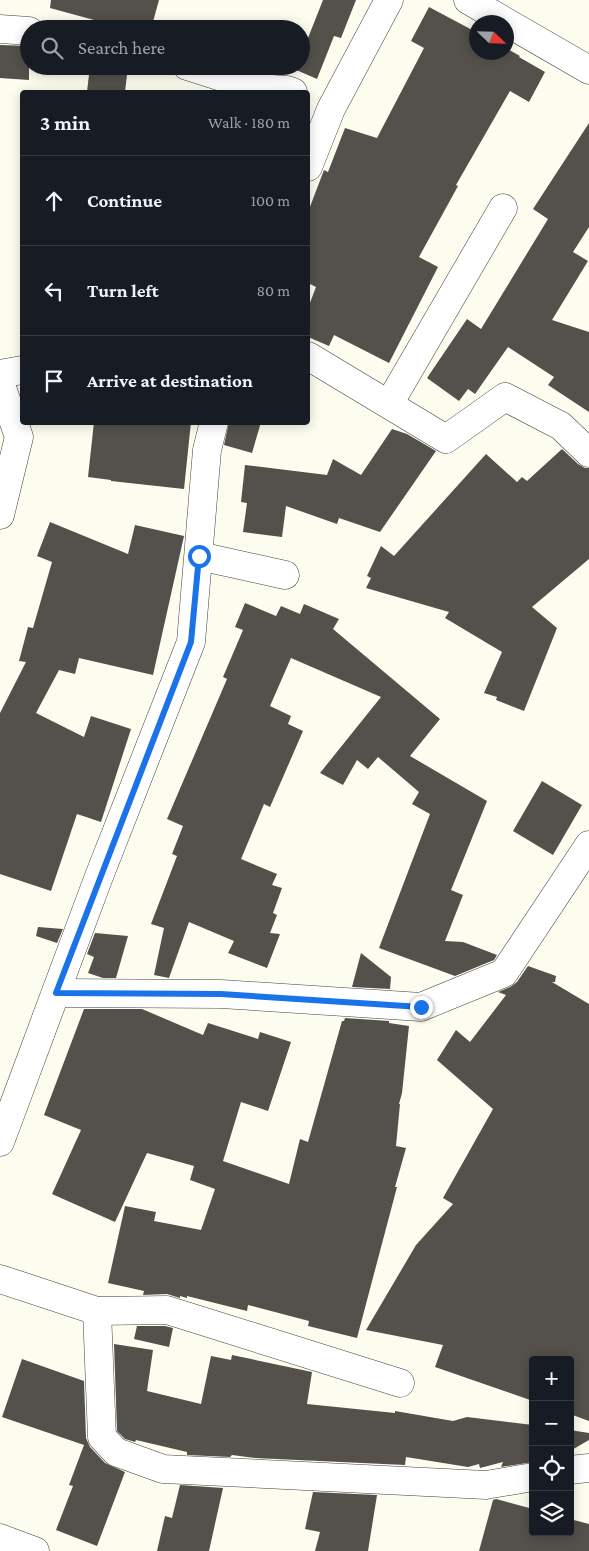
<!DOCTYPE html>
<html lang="en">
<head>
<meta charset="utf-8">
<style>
  :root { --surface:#171b24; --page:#242831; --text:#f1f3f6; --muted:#9ea1a6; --line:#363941 }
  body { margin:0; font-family:"Crimson Pro",serif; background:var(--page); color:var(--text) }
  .controls { position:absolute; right:15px; bottom:15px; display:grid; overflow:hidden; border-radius:5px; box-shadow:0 2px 12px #0003 }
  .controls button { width:45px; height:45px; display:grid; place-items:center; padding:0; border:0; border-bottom:1px solid var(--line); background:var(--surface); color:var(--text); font:25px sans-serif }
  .compass { position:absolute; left:469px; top:15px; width:45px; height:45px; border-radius:50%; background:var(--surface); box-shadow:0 2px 12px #0003; rotate:113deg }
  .stop { position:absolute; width:15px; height:15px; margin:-11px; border:4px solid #1a73e8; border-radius:50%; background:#fff }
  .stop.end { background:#1a73e8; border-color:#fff; box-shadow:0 1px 5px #0008 }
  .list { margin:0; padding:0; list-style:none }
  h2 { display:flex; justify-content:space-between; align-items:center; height:65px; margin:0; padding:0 20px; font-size:21px }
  h2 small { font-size:16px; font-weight:400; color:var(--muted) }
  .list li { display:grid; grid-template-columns:32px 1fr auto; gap:15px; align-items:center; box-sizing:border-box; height:90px; padding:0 20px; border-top:1px solid var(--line) }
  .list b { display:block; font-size:19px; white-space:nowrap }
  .list em { font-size:16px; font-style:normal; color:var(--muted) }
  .icon { flex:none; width:28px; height:28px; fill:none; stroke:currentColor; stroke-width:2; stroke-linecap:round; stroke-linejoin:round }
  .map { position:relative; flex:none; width:589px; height:1551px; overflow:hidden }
  .search { position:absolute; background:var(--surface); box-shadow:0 2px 12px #0003; left:20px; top:20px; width:290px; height:55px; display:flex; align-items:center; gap:12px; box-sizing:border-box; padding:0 18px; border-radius:28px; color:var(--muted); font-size:19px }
  .panel { position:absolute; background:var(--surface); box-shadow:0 2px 12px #0003; left:20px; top:90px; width:290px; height:335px; border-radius:5px }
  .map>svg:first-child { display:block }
</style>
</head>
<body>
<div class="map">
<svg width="589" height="1551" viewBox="0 0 589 1551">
  <rect width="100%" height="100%" fill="#fdfdef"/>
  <g fill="#54504b">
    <path d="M51,0h108l-8,29h-32l-15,-4 1,-2 -55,-15z"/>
    <path d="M323,0h33l-15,38 -7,-2 -17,43 -30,-13h14v-25l5,2z"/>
    <path d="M429,7l47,25v20h30v-4l14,8 -1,1 26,15 -16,30 -19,-11 -54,94 2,1 -39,71 19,10 -49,96 -55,-28 -5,11 -21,-9v-29l8,-21 -8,-4v-71l16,-42 4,2 17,-44 32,10 47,-90 -13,-7z"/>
    <path d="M0,45l29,1v34l-29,-2z"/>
    <path d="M90,66h38l-3,26h-38z"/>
    <path d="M589,123v104l-16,25 15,9 -36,59 37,12v80l-41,-27 6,-8 -46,-30 -33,47 -7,-5 -9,12 -32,-23 40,-59 14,10 67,-110 -15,-10z"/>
    <path d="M94,422h97l-7,67 -73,-8v-1l-23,-3z"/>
    <path d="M229,422h32l-9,31 -28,-8z"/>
    <path d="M392,429l15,5 29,17 -56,81 -41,-14 -2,6 -51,-18 -4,31 -39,-5 4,-29 -6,-1 4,-37 82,10 6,-16 28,16z"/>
    <path d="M562,449l16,15 7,4h4v91l-57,48 25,21 -33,83 -28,-11 1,-3 -13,-4 18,-41 -57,-34 4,-6 -83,-24 5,-10 -4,-2 14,-30 13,10 92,-102 31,28 5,-5 5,4z"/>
    <path d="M50,522l78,32 7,-29 49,11 -31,139 -74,-17 -4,16 -16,-4 -23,43 48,24 7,-21 40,13 -30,93 -24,-8 -26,77 -51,-17v-161l26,-51 -7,-1 9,-34 5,1 19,-66 -15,-6z"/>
    <path d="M245,603l31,13 5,-10 19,8 4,-10 35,15 -6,10 107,90 -30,37 77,45 -36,89 12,5 -18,46 18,1 34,13 -3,5 -39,16 -76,-28 51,-134 -18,-10 7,-12 -41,-35 -10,12 -11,-9 -14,25 -23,-12 61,-76 -90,-39 -21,48 21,10 -3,8 15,7 -33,76 -6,-3 -23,55 36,15 -5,11 10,3 -9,25 4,2 -7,18 10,1 -13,34 -39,-15 6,-12 -45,-19 -20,56 -15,-3 10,-47 -13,-4 26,-68 -5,-2 11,-28 -16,-7 60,-140 -4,-2 20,-47 -8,-3z"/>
    <path d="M542,781l40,24 -29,50 -40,-24z"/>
    <path d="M38,927l25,2 -6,14 -21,-7z"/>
    <path d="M95,933l33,3 -12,42h-13l-15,-5 6,-16 -7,-3z"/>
    <path d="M361,953l30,24 -1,12 -38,-2z"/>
    <path d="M528,966l28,10 -1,6h-3l37,22v417l-19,-7v-54h-37v41l-98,-34 8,-22 -77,-15 50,-85 37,-41 -10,-6 50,-89 -56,-49 19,-30 14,12 36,-47 -8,-3 12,-5 7,-5z"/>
    <path d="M84,1009h58l61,26 5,-12 50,16 2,-7 31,10 -23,69 -27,-9 -18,59 66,23 11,-45 8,3 34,-121h2l1,-3 44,3v2l20,3 -7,67 -3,11h1l-4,42 10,2 -11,39h2l-40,151 -49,-12 1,-5 -61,-16 -1,6 -60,-15v2l-7,-2v2l-13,-4 -24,1 1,-4 -36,-8 17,-77 31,6 -2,9 47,9 14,-41 -25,-9 4,-14 -47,-13 -32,69 -63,-28 29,-64 -37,-15z"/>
    <path d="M137,1326h28l8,2 -4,19 -35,-8z"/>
    <path d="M114,1344l39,6 -6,41 54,13 10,-48 20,4 1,-5 80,17 -5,32 88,9v-2l58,10 14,-4 66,8v37l-32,5 2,-5 -23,6 -1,-4 -11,3 -62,-10 -1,8 -150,-7 -23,-3 -2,2 -43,-2v-3l-51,-12 -1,2 -10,-3 -8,-8z"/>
    <path d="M22,1359l62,22 2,57 4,9 15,16 20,9 -28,74 -41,-16 17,-44 -4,-1 15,-40 -82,-28z"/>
    <path d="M570,1430l19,3v7l-19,11z"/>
    <path d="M180,1485l43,3 -14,63h-52l8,-35 7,2z"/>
    <path d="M313,1492l64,3 -9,56h-53l5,-19 -15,-3z"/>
    <path d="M496,1499l37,10v23h37v-13l19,5v27h-110l14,-51z"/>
  </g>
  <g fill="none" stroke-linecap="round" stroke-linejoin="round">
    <defs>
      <g id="minor">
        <path d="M468,0l121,70"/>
        <path d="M0,29l29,2"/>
        <path d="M187,66l69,22 31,2 6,2"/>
        <path d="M308,167l23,-58 58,-109"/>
        <path d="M308,356l138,83 59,-42 56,29 28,27"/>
        <path d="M0,374l22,-4"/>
        <path d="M0,382l19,55 -19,78"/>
        <path d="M389,404l114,-196"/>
        <path d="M199,556l86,19"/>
        <path d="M56,993l165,1 200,13 83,-34 85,-128"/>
        <path d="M0,1142l98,-263 93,-237 16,-192 7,-28"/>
        <path d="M0,1279l97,32 70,-1 233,73"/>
        <path d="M97,1311l5,126 14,15 47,17 323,16 47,-8"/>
        <path d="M570,1470l19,-2"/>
        <path d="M0,1538l35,13"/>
      </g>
    </defs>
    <use href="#minor" stroke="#404040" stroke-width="29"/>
    <use href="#minor" stroke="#fff" stroke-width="28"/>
  </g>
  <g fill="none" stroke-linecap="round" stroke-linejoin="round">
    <path stroke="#1a73e8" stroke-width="6" d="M199,556l-8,86 -135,351 165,1 200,13"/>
  </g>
</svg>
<div class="controls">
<button>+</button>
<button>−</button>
<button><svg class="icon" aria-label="locate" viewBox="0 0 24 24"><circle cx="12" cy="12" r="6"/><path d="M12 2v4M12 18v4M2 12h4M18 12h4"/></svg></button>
<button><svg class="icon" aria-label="layers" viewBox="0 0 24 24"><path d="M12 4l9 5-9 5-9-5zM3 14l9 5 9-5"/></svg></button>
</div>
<svg class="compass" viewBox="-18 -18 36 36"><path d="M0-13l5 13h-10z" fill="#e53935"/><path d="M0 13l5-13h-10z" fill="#9ea1a6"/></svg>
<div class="stop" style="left:199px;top:556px"></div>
<div class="stop end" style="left:421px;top:1007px"></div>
<div class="search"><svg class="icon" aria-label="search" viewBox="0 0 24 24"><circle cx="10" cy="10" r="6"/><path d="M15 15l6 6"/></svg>Search here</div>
<section class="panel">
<h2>3 min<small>Walk · 180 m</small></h2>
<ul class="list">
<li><svg class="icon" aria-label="ahead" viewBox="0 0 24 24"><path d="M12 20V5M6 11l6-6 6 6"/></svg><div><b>Continue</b></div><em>100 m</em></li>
<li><svg class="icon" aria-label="left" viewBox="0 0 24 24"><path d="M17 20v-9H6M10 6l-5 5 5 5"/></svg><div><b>Turn left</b></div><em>80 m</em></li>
<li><svg class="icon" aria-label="arrive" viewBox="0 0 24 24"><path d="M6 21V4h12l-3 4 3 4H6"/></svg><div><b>Arrive at destination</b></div></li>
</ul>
</section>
</div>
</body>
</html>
